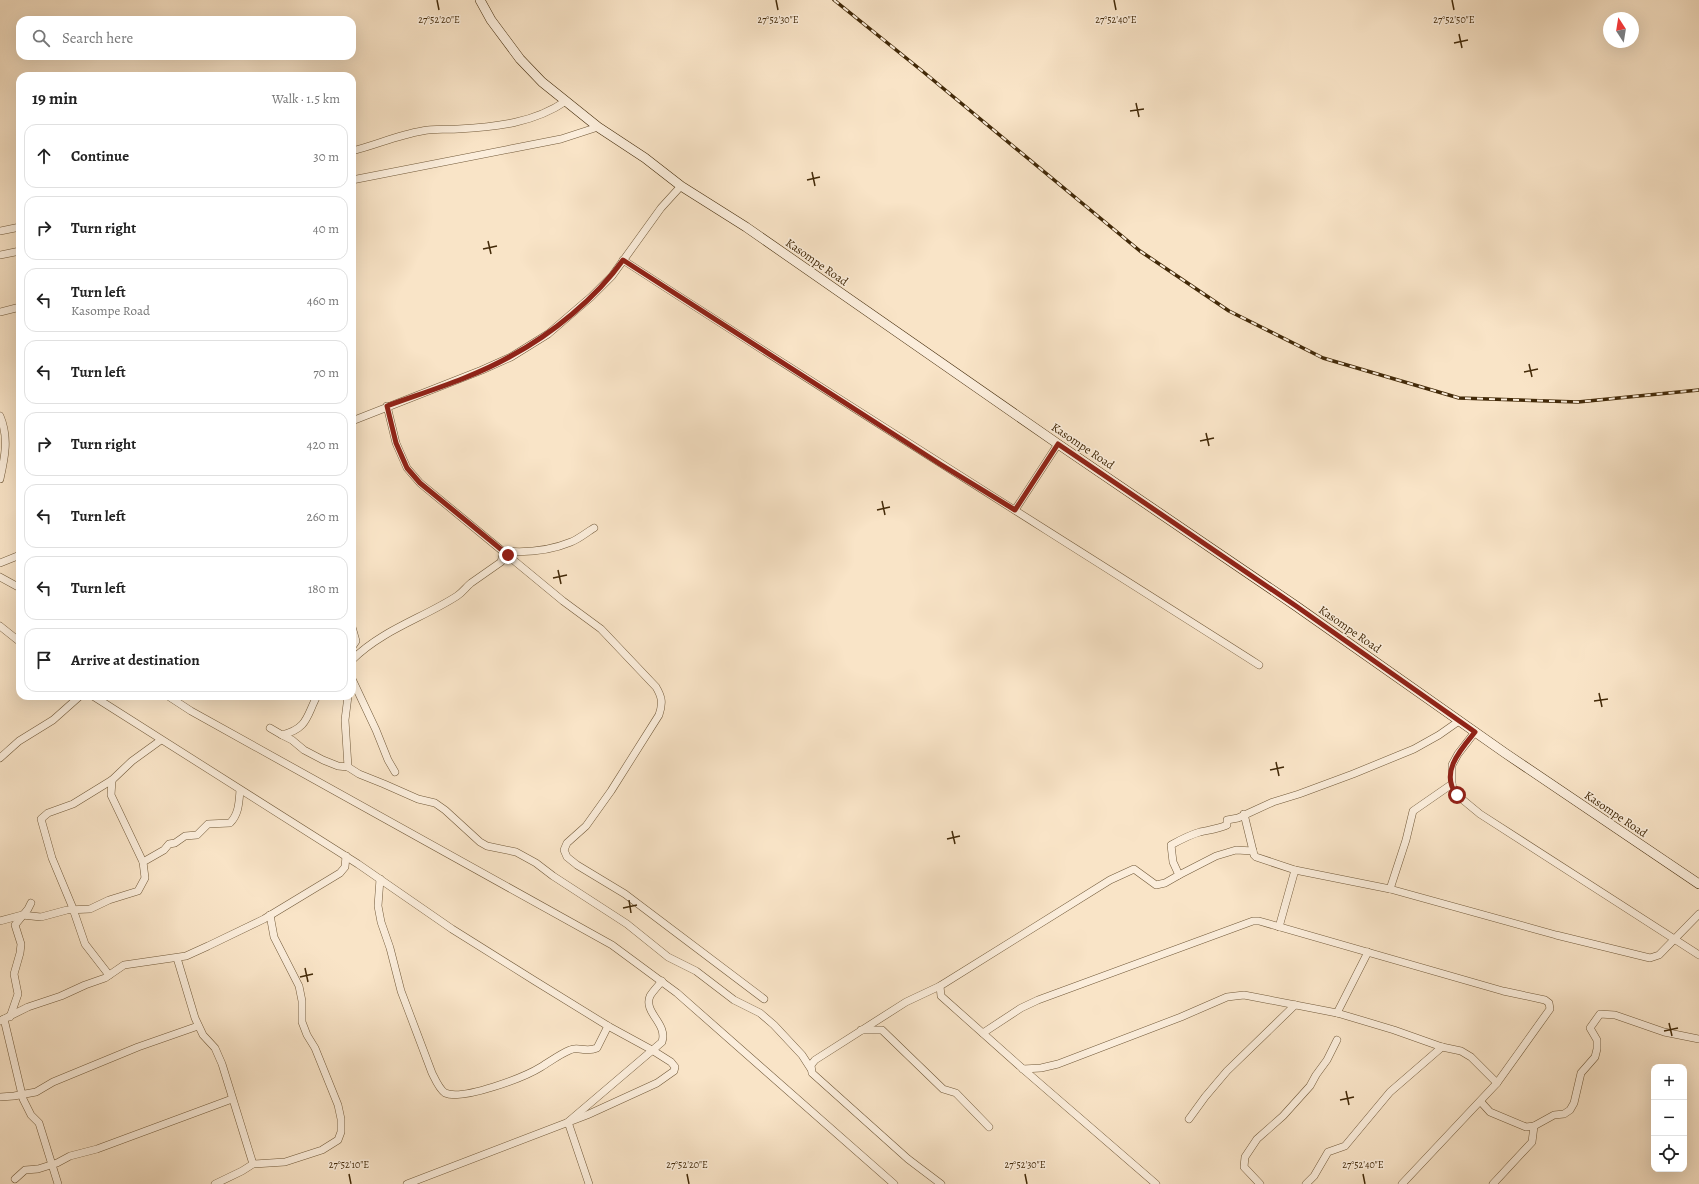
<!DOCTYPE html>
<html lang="en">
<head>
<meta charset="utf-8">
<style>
  :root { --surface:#fff; --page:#f6f6f6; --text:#222; --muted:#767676; --line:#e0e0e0 }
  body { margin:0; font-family:Alegreya,serif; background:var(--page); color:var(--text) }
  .controls { position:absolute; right:12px; bottom:12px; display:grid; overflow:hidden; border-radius:8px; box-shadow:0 4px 16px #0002 }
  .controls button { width:36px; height:36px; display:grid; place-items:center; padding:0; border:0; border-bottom:1px solid var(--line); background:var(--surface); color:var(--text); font:20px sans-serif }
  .compass { position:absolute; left:1603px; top:12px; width:36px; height:36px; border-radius:50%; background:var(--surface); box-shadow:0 4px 16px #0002; rotate:348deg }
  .stop { position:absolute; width:12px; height:12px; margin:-9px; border:3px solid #8f2418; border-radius:50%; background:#fff }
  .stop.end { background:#8f2418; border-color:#fff; box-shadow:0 1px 4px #0008 }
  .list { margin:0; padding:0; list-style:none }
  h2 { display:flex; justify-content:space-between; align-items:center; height:52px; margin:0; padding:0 16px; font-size:17px }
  h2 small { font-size:13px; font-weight:400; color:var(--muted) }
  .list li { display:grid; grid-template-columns:26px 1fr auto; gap:12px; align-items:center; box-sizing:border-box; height:64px; margin:0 8px 8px; padding:0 8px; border:1px solid var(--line); border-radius:12px }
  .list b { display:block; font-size:15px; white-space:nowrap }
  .list p { margin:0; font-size:13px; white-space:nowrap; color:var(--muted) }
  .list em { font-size:13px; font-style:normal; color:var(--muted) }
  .icon { flex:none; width:22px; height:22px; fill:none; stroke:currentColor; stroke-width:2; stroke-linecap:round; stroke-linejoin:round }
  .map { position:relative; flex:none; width:1699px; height:1184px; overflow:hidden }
  .search { position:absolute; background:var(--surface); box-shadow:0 4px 16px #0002; left:16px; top:16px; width:340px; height:44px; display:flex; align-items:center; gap:10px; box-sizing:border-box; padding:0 14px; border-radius:12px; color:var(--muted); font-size:15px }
  .panel { position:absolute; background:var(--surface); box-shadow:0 4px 16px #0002; left:16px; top:72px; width:340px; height:628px; border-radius:12px }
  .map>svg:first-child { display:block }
</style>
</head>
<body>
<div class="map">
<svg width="1699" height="1184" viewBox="0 0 1699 1184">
  <rect width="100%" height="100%" fill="#f9e4c7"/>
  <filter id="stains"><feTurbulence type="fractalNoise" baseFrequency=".005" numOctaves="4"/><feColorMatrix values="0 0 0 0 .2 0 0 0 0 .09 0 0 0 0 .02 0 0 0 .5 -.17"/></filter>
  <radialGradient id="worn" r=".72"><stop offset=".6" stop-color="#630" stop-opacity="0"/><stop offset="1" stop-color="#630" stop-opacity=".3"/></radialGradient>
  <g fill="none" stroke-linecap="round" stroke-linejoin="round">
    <defs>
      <g id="street">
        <path d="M352,151c24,-6 46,-16 70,-20 12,-3 25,-1 36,-2 38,-2 76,-6 108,-28"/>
        <path d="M352,180l209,-41 37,-12"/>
        <path d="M0,231l20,-4"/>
        <path d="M0,255l20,-4"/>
        <path d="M623,260c211,137 424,270 636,405"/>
        <path d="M0,312l20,-5"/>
        <path d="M387,406l9,37 11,25 13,15 143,118 38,28 55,58c6,10 7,16 3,28l-48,76 -25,35 -19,17 -3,7 3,7 10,8 48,29 139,105"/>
        <path d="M0,416c9,21 5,41 0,63"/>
        <path d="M352,421l130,-51 29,-13 37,-23 43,-37 21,-21 49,-68 20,-22"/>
        <path d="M1015,510l43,-66"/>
        <path d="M0,563l20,-8"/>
        <path d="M0,577l20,11"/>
        <path d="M0,626l20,16"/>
        <path d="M352,627l4,14 -4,6"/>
        <path d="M352,660c30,-30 71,-42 105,-64 6,-4 9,-9 14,-13 10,-7 20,-14 30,-21l3,-11c23,2 45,0 67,-9 8,-3 16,-10 23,-14"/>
        <path d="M352,679l24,51 12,30 7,12"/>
        <path d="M93,696l265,168 94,65 83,52 73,45 44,24 19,12 4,5 -1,4 -17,12 -70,32 -180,69"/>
        <path d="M168,696l23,15 421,234 65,48 217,191"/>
        <path d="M270,728l12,7c26,-7 24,-18 35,-39"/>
        <path d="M1475,732l-17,22 -6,11v19l1,6 4,5 23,19 219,141"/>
        <path d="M282,735l10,5 12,10 19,10 15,6 10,1 11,7 25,10 34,15 17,4 10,7 35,32 7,4 29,6 20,11 17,13 74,48 41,33 28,14 38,29 26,13 14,12 28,30 9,14"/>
        <path d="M0,758l19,-17 34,-21 27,-24"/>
        <path d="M348,767l-3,-47 3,-24"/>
        <path d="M1244,814l10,41 2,2 39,13"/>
        <path d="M143,862l-32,-67 1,-15 20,-19 29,-21"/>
        <path d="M1179,875l37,-19 20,-6 17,1"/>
        <path d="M380,879l-2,27 3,16 9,26 11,43 31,82c3,6 7,16 13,20 18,8 80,-16 96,-26 10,-6 19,-13 29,-17 8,-4 16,3 27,-2l11,-22"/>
        <path d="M1390,889l16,-49 7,-29 39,-27"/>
        <path d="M0,921l22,-6 19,2 26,-7 23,-1 19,-9 29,-9 7,-13 -2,-16 21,-12 5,-6 6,-1 10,-7 12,-1 11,-11 22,-1c9,-9 9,-21 10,-33"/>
        <path d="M1279,927l16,-57 95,19 166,46 94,23 9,-3 40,-41"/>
        <path d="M177,958l18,60 8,17 12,13 7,16 31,100"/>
        <path d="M109,975l-24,-31 -13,-38 -20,-48 -11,-39 7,-6 25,-9 39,-24"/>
        <path d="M940,986l-34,16 -91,58 -4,5 1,8 96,86 33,25"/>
        <path d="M1337,1013l31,-61"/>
        <path d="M10,1017l8,-23 -4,-20 6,-21 1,-9 -6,-19 13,-16 3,-6"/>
        <path d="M4,1019l19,80 8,16 8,8 19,61"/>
        <path d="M0,1021l28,-14 33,-11 24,-11 20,-7 19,-13 62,-9 22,-10 56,-27 76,-46 5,-6 1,-11"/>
        <path d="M861,1030h21l61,59 13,4 33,34"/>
        <path d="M983,1033l38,-25 17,-8 215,-79h6l244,70 42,9 4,3 1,6 -53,74 -95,101"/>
        <path d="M1023,1069l18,-1 17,-4 123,-47 46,-20 17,-2 93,18 57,17 48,17 19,4 10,6 26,26"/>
        <path d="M0,1097l14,-1 22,-4 17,-10 85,-35 60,-21"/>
        <path d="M1481,1102l9,10 36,15 8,-1 20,-11 10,-1 6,-4 4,-7 7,-30 14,-16 2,-8v-9l-7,-12 10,-14 15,1 49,17 35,7"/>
        <path d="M1189,1119l16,-22 22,-26 68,-66"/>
        <path d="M15,1179l10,-9 13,-1 19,-6 13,-7 27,-7 135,-50"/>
        <path d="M215,1184l27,-13 11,-7 32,-2 37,-12 16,-10 3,-8v-13l-3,-14 -23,-57 -8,-13 -5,-13v-21l-3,-15 -25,-49 -4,-22"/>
        <path d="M589,1184l-21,-62 94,-80c6,-19 -19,-29 -12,-46 3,-5 8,-10 12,-15"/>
        <path d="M1156,1184l-133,-115 -82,-73 -1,-10 170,-106 24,-11 22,16 9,-2 14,-8 -6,-13 -2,-17c9,-5 18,-10 29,-13 9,-2 18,-3 27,-7v-5l11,-2 35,-16 26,-8 54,-20 61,-25 25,-14 20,-14"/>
        <path d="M1260,1184l-16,-17 1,-10 12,-18 26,-23 27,-30 6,-11 11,-15 10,-20"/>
        <path d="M1306,1184l8,-8 14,-24 17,-6 45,-54 52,-45"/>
        <path d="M1493,1184l39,-42 2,-16"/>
      </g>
      <path id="secondary" d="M480,0l11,20 29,39 22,23 56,45 47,31 36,28 65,41 312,217 238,162 209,147 194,131"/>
    </defs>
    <use href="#street" stroke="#705838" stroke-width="8"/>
    <use href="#secondary" stroke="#422908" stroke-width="10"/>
    <use href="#street" stroke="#fbeddb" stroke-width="7"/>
    <use href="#secondary" stroke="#fbeddb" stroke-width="9"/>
    <defs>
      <path id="rail" d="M834,0l87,70 219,181 89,60 94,47 136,40 119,4 121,-12"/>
    </defs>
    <use href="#rail" stroke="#422908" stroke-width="3.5"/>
    <use href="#rail" stroke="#fbeddb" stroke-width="2" stroke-dasharray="6" stroke-linecap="butt"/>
  </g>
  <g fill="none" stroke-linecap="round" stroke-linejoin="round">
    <path stroke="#8f2418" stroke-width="5" d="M508,555l-88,-72 -13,-15 -11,-25 -9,-37c41,-15 85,-28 124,-50 41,-22 85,-58 112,-96l317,204 75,46 43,-66 238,162 179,126c-14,17 -36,41 -18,63"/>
  </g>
  <path fill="none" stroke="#422908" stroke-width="1.5" d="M437,0l2,10M776,0l2,10M1114,0l2,10M1452,0l2,10M1459,34l3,14M1454,43l14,-3M1136,103l3,14M1130,111l14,-2M812,172l3,14M807,180l13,-3M488,241l3,13M483,249l14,-3M1529,364l3,13M1524,372l14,-3M1206,433l3,13M1200,441l14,-3M882,501l3,14M877,510l13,-3M558,570l3,14M553,578l14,-3M1599,693l3,14M1594,701l14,-2M1276,762l3,14M1270,770l14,-3M952,831l3,13M947,839l13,-3M629,900l2,13M623,908l14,-3M305,968l3,14M300,977l13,-3M1669,1023l3,13M1664,1031l14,-3M1346,1091l3,14M1340,1100l14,-3M349,1174l2,10M687,1174l2,10M1025,1174l2,10M1363,1174l2,10"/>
  <g text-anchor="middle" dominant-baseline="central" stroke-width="3" stroke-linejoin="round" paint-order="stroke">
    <g font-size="12" fill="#422908" stroke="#fbeddb">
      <text transform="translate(817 262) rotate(35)">Kasompe Road</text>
      <text transform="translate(1083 446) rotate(34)">Kasompe Road</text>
      <text transform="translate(1350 629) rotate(35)">Kasompe Road</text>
      <text transform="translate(1616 814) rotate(34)">Kasompe Road</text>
    </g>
  </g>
  <g font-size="10" text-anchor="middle" fill="#422908" stroke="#fbeddb" stroke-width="3" stroke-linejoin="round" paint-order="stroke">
    <text x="439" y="23">27°52'20"E</text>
    <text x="778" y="23">27°52'30"E</text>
    <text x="1116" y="23">27°52'40"E</text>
    <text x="1454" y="23">27°52'50"E</text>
    <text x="349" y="1168">27°52'10"E</text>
    <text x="687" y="1168">27°52'20"E</text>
    <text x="1025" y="1168">27°52'30"E</text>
    <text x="1363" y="1168">27°52'40"E</text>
  </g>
  <rect width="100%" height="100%" filter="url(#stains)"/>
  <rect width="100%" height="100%" fill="url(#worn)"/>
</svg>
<div class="controls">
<button>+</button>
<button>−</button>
<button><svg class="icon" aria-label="locate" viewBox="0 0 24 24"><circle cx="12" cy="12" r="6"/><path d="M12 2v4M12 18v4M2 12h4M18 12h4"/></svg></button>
</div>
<svg class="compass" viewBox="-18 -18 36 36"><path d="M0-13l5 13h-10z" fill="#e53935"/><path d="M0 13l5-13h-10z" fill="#767676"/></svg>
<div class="stop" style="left:1457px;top:795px"></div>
<div class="stop end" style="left:508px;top:555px"></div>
<div class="search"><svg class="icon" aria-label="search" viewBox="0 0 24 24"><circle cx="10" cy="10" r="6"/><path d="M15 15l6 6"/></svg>Search here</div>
<section class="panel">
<h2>19 min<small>Walk · 1.5 km</small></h2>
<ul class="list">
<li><svg class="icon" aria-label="ahead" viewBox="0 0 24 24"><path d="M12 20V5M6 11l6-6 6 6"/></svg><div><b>Continue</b></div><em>30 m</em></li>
<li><svg class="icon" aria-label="right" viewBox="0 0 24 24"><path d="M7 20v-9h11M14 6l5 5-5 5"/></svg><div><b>Turn right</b></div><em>40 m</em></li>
<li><svg class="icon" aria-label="left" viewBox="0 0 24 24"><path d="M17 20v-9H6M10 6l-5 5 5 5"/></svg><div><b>Turn left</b><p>Kasompe Road</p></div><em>460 m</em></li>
<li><svg class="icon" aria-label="left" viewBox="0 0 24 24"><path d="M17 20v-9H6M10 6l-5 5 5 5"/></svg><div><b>Turn left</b></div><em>70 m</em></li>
<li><svg class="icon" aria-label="right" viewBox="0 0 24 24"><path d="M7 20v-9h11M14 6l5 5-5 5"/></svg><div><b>Turn right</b></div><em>420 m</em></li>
<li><svg class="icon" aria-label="left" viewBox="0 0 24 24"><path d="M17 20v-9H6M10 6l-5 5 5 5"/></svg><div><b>Turn left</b></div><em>260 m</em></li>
<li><svg class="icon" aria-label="left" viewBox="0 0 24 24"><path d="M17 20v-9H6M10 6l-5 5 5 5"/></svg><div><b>Turn left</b></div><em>180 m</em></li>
<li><svg class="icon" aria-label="arrive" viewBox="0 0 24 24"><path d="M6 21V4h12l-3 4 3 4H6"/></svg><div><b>Arrive at destination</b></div></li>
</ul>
</section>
</div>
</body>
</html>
